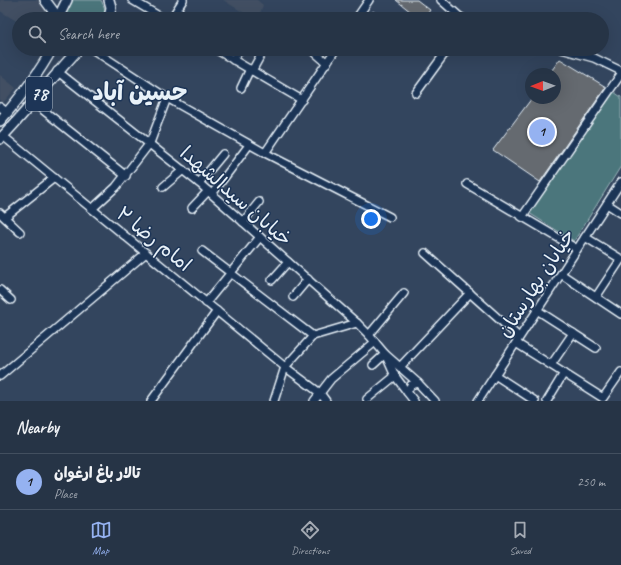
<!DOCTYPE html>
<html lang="en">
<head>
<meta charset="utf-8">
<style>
  :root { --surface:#263446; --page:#2e3c4d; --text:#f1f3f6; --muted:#a4aab3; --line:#424f5f; --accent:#95b2f1 }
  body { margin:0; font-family:Caveat,"Playpen Sans Arabic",sans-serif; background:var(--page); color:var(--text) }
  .compass { position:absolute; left:525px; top:68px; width:36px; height:36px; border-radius:50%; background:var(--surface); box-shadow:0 4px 16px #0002; rotate:269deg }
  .you { position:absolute; left:371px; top:219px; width:14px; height:14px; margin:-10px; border:3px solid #fff; border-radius:50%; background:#1a73e8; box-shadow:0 0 0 6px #1a73e833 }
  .badge { display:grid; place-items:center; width:26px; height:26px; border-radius:50%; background:var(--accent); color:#111; font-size:13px; font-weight:700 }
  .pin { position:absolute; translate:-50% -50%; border:2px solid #fff; box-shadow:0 1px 4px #0006 }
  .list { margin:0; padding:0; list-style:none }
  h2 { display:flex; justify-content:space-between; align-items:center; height:52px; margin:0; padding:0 16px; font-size:17px }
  h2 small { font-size:13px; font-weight:400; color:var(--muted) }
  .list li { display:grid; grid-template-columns:26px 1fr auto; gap:12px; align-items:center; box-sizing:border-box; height:56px; padding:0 16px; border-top:1px solid var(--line) }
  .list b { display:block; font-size:15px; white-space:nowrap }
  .list p { margin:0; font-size:13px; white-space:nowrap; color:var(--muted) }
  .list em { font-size:13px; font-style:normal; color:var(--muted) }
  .icon { flex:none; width:22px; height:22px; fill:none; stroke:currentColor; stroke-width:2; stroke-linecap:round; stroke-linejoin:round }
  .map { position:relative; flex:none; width:621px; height:401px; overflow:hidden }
  .search { position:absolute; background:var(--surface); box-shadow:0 4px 16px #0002; left:12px; right:12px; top:12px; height:44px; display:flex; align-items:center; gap:10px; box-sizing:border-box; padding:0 14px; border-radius:22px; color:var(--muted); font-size:15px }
  .sheet { height:108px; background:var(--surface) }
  nav { display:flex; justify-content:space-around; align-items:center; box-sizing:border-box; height:56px; border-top:1px solid var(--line); background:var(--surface); font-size:11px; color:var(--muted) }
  nav a { display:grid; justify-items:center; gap:2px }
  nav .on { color:var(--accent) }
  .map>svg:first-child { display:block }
</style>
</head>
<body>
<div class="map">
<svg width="621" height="401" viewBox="0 0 621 401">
  <rect width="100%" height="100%" fill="#33455e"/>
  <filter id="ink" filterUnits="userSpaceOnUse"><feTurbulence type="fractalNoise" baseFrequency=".025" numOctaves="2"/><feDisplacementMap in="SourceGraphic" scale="8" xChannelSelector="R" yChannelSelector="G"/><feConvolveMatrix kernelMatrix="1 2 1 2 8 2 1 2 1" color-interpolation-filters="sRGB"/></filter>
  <g filter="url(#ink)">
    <g fill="#425063">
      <path d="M0,0h52l-3,19h-17l-6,-5 -5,5h-2l-1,3 -18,-11z"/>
      <path d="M223,0h34l6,5 -5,14h-4z"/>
      <path d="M0,75l16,13 -16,18z"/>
    </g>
    <g fill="#4c767b" stroke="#9ab4ba">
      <path d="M72,0h29l4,9 -2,10h-38l1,-7z"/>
      <path d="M614,92l7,5v69l-47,75 -45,-28z"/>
    </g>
    <g fill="#656a70" stroke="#e8f1f8">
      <path d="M396,0h21l13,10 -6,9h-10l2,-3z"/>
      <path d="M373,11l10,8h-16z"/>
      <path d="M560,59l46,28 -66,95 -47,-32 39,-52h23v-24h-6z"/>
    </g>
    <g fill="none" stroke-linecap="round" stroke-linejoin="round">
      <defs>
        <g id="minor">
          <path d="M132,0l32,19"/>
          <path d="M441,0l18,16 5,3"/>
          <path d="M171,19l12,-19"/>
          <path d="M356,19l13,-19"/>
          <path d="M92,49l75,49 98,55 125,64"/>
          <path d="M215,49l87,51"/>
          <path d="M311,49l16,14"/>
          <path d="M561,49l33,9 27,13"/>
          <path d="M233,60l7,-11"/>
          <path d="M57,71l142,112 158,140 12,12 16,19 33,29"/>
          <path d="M252,71l12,-22"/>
          <path d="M241,88l9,-19"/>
          <path d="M416,93l32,-44"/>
          <path d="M33,102l93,74"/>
          <path d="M0,107l8,6"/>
          <path d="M3,136l282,231 35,26 6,8"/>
          <path d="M265,153l71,-104"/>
          <path d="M199,183l24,-29"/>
          <path d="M467,184l110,65"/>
          <path d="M163,187l20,-17"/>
          <path d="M212,194l37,-49"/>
          <path d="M607,204l14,9"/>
          <path d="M192,208l16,-17"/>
          <path d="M92,209l24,-22 34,-44 17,-45"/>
          <path d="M0,213l20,19"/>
          <path d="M5,217l49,-39"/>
          <path d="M522,217l99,-143"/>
          <path d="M243,222l16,-20"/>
          <path d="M585,237l36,22"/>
          <path d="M202,251l111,85"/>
          <path d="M425,253l94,84"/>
          <path d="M561,274l60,40"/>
          <path d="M272,280l16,-18"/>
          <path d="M0,290l11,10"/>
          <path d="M293,297l15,-18"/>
          <path d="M596,297l25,-38"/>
          <path d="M206,303l54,-66"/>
          <path d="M537,310l59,38"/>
          <path d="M369,335l35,-42"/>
          <path d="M516,343l87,55 18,-26"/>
          <path d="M386,356l9,20 12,16"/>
          <path d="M373,365l12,-11"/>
          <path d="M551,365l22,-32"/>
          <path d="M400,367l70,-74"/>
          <path d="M495,375l40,26"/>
          <path d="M0,376l146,-123"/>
          <path d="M367,399l28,-23"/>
          <path d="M151,401l66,-90"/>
          <path d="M274,401l11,-34 28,-31 44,-13"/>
          <path d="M314,401l17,-22 44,-37"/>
          <path d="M414,401l-7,-9 4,-7 7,-2 17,18"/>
          <path d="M478,401l143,-219"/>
          <path d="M547,401l17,-28"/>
        </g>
        <g id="major">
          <path d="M45,0l14,19"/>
          <path d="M109,0l2,7 -2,12"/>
          <path d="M60,19v-5l7,-14"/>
          <path d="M0,121c19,-22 38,-46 52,-72"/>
          <path d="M0,139c28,-28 51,-61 79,-90"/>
        </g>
      </defs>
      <use href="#minor" stroke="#e8f1f8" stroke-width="10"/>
      <use href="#major" stroke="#e8f1f8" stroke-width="12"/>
      <use href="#minor" stroke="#1d3557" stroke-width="7"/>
      <use href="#major" stroke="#1d3557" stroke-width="9"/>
    </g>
  </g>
  <g text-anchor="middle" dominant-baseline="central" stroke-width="3" stroke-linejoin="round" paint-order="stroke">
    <rect fill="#1d3557" stroke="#abb9c8" stroke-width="1" x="26" y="77" width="26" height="34" rx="3"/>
    <g font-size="19" font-weight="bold" fill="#e8f1f8">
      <text x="39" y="94">78</text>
    </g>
    <g font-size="20" fill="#e8f1f8" stroke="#1d3557">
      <text transform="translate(236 196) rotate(41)">خیابان سیدالشهدا</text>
      <text transform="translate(154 239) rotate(39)">امام رضا ۲</text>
      <text transform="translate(536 283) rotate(-57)">خیابان بهارستان</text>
    </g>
    <g font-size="24" font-weight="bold" fill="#e8f1f8" stroke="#1d3557">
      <text x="140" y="92">حسین آباد</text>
    </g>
  </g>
</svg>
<svg class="compass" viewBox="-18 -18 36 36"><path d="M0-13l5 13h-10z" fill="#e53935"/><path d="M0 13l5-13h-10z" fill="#a4aab3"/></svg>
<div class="you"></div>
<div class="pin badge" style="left:542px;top:132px">1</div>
<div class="search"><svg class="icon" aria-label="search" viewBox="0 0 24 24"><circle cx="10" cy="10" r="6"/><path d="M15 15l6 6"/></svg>Search here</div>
</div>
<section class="sheet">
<h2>Nearby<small></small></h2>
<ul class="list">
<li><span class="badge">1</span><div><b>تالار باغ ارغوان</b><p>Place</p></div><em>250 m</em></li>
</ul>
</section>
<nav>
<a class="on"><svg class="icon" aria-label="map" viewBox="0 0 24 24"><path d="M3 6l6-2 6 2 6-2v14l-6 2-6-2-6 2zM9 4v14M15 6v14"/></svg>Map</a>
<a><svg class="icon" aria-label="directions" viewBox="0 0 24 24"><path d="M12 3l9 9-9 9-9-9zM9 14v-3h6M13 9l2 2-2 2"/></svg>Directions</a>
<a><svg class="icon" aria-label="saved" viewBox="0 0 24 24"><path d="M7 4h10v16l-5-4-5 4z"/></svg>Saved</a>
</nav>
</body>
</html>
